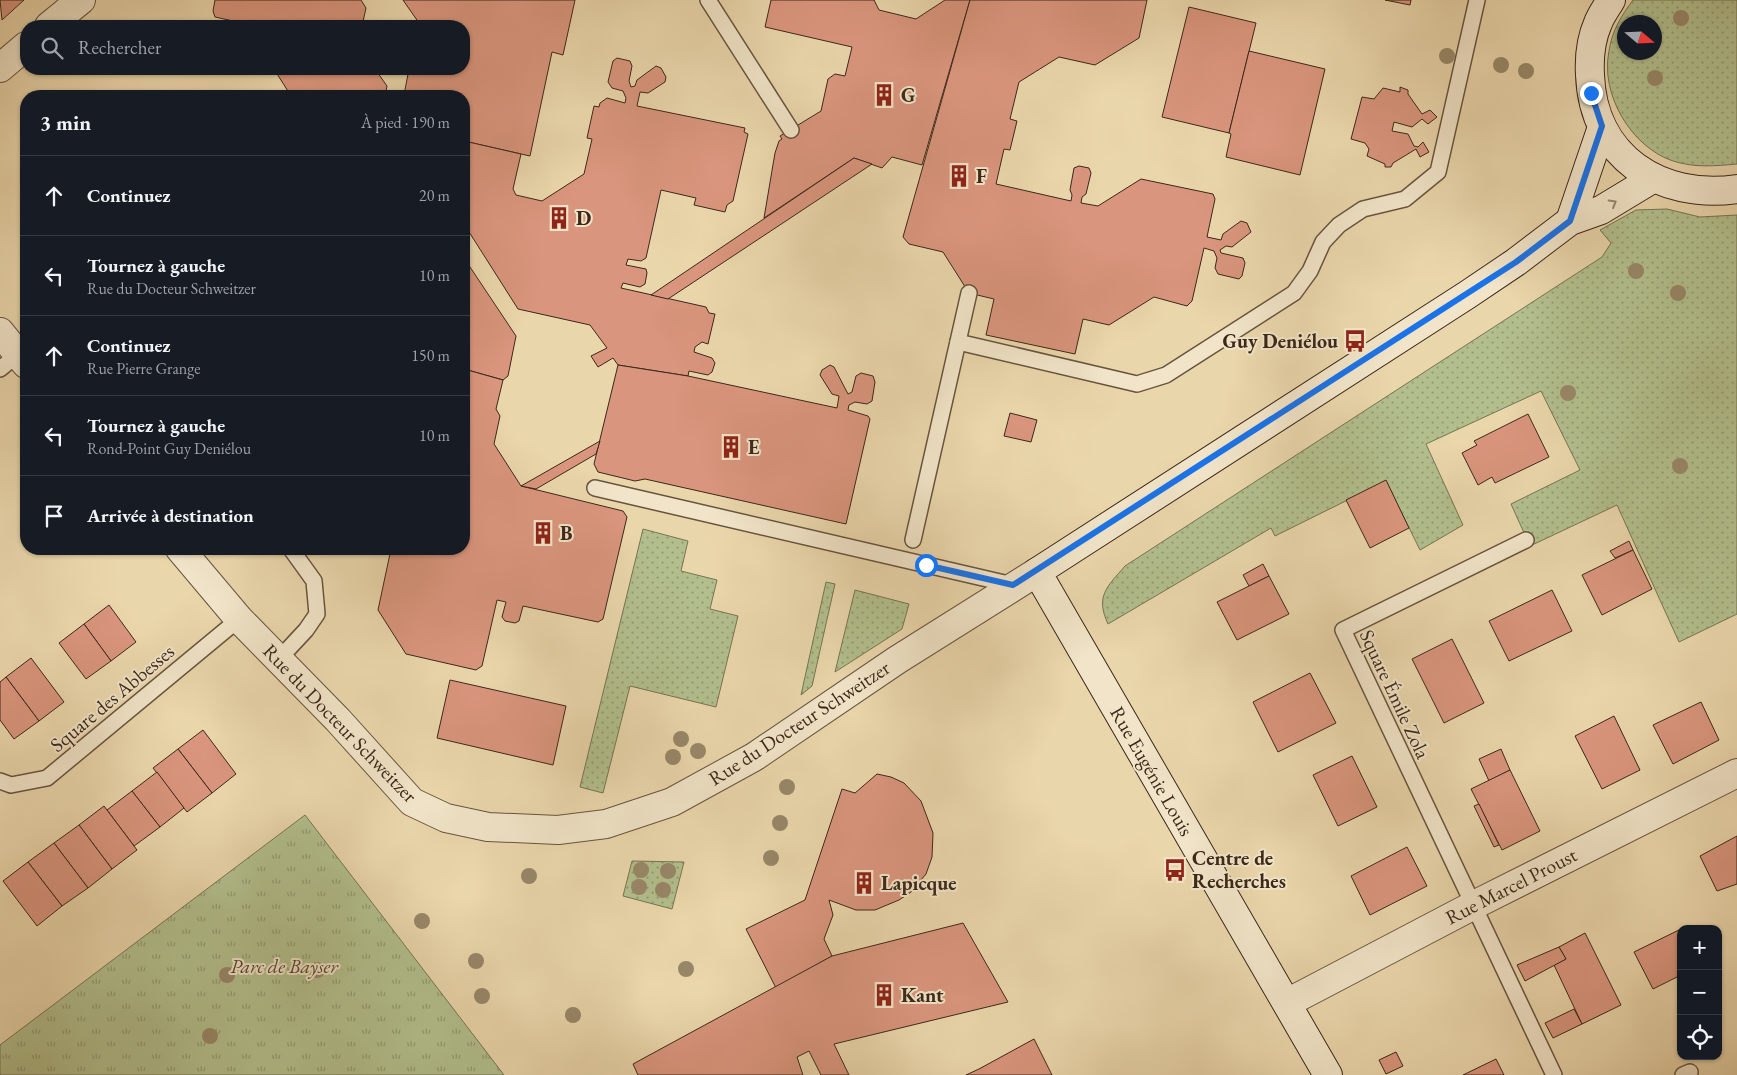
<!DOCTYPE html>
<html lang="fr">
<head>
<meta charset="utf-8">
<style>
  :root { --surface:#171b24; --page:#242831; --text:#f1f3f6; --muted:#9ea1a6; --line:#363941 }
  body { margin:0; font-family:"EB Garamond",serif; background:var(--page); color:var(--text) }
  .controls { position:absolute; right:15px; bottom:15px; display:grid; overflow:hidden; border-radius:10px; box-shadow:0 1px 4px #0004 }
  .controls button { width:45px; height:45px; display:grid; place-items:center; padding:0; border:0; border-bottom:1px solid var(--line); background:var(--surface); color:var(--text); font:25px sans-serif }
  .compass { position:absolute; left:1617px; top:15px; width:45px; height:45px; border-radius:50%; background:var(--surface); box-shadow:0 1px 4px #0004; rotate:109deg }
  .stop { position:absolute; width:15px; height:15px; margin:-11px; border:4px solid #1a73e8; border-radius:50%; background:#fff }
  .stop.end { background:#1a73e8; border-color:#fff; box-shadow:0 1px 5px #0008 }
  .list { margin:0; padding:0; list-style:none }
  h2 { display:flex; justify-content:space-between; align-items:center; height:65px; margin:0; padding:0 20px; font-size:21px }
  h2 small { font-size:16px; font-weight:400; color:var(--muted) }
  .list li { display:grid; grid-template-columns:32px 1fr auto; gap:15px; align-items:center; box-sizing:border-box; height:80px; padding:0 20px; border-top:1px solid var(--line) }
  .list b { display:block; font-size:19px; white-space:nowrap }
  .list p { margin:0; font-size:16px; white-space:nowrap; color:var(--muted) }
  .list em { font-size:16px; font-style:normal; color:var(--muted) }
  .icon { flex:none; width:28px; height:28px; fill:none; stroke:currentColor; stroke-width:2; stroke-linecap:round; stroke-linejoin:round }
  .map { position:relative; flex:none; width:1737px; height:1075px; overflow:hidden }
  .search { position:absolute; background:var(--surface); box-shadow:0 1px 4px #0004; left:20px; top:20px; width:450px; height:55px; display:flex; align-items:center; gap:12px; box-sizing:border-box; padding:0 18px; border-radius:20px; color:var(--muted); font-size:19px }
  .panel { position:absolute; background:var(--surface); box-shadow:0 1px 4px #0004; left:20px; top:90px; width:450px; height:465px; border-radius:20px }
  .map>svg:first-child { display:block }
</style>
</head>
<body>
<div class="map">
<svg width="1737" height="1075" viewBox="0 0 1737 1075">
  <defs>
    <pattern id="grass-dots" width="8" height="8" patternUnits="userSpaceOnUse" patternTransform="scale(1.25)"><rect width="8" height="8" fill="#b2bf8d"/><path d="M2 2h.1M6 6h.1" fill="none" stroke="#929b72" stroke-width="1.8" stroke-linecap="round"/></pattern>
    <pattern id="park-tufts" width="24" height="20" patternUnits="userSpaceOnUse" patternTransform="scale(1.25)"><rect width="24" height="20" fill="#b2bf8d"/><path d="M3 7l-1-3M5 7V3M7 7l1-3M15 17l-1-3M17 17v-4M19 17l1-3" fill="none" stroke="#929b72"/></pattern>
  </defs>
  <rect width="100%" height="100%" fill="#ead6ab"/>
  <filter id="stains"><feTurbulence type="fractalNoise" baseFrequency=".004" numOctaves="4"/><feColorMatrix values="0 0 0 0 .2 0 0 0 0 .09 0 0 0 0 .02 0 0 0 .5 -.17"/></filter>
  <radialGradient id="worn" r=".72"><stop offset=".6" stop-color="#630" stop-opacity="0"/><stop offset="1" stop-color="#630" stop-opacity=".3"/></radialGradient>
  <g fill="url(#grass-dots)" stroke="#777454" fill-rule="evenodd">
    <path d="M1633,0h104v164c-22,2 -42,4 -64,-3 -42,-14 -73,-67 -64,-110 3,-20 12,-35 24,-51zM1624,22h30v30h-30z"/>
    <path d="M1667,209l33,8 37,-2v399l-58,28 -62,-137 -87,41 -19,-42 69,-34 -39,-79 -115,53 37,81 -43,25 -34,-69 -111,55 -4,-8 -163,96c-13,-28 -1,-37 17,-58l477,-309 9,-14 -11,-13 36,-20z"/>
    <path d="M643,529l45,12 -7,30 36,9 -7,29 28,7 -22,91 -86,-21 -27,107 -23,-6z"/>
    <path d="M826,582l9,2 -23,102 -11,9z"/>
    <path d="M855,590l54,14 -7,25 -67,43z"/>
    <path d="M632,861l52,1 -12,47 -49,-13z"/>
  </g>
  <path fill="url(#park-tufts)" stroke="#777454" d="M305,815l199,260h-504v-30z"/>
  <g fill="#d9957d" stroke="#3c281a">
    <path d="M0,0h24l-22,20z"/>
    <path d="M215,0h146l5,8 -4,18h-106l-41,-9 -2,-6z"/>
    <path d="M403,0h172l-12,55 -11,-3 -22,104 -66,-15v-45l-60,-1 5,-26h55v-43h-46l1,-3z"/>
    <path d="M771,0h103l5,10 37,9 29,-19h25l-48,165 -30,-8 -10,11 -28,-10 -90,60 11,-65 4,-12 3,-2 -2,-3 41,-25 7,-32 7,-5 10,2 7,-29 -87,-20z"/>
    <path d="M970,0h177l-8,38 -44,27 -36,-8 -40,25 -9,37 7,2 -7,29 -6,-1 -8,35 75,17 1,-6 -2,-5 4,-22 5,-2 10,2 2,5 -5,21 -4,3 -1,6 17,3 43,-27 72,15 2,5 -8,38 14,3 2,-6 18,-13 6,2 4,9 -19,15 -6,-1 -6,4 1,3 22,5 2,5 -3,13 -3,3 -21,-5 -3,-6 2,-10 -3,-7 -10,-3 -12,53 -5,5 -33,-9 -45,28 -26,-6 -8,35 -89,-19 8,-36 -25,-6 -26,-41 -34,-8 -6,-7z"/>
    <path d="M1385,0h26l-1,5z"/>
    <path d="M1189,7l67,16 -27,110 -67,-16z"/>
    <path d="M1249,51l76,18 -25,106 -74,-18 5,-23 -2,-1z"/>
    <path d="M617,58l13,3 2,5 -3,15 2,6 4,-1 2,-6 19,-14 5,2 5,9 -1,5 -17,11 -8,-1 -3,14 108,22 -1,4 4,2 -15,67 -6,4 -2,7 -31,-7 2,-7 -35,-8 -15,68 -5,3 -13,-2 -2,6 20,4 1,4 -2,11 -5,3 -17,-4 -2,5 85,19 3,6 6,1 -7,30 -6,-2 -7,5 -1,5 18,6 3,5 -3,9 -4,3 -19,-4 -1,5 -70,-11 -5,-7 -15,9 -7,-11 16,-8 -17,-23 -72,-16 -54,-85v-83l57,13 -8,35 3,6 26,6 42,-27 8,-35 -5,-1 7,-32 5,1 1,-4 7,-5 18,5 1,-5 -3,-7 -11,-3 -4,-6 5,-21z"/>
    <path d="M274,69h101l12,17 -2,10h-94z"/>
    <path d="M1400,87l8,3v4l14,20 8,-4 7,7 -9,7 -6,-5 -10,8 -18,-5 -2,9 16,3 6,12 4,1 5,-5 6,10 -9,5 -4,-8 -23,14 -2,4h-6v-3l-18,-8 2,-7 -4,-6 -14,-4 11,-42 12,2 9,-11 17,4z"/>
    <path d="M854,158l18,6 -204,135 -17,-4z"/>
    <path d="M464,258l52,78 -8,40 -5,4 -39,-11z"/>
    <path d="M618,365l70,11 149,32 2,-12 -7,-2 -12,-19 2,-5 8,-5 4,2 14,27 4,-2 4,-16 5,-3 12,3 2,6 -3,19 -5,3 -12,-2 -6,3 -1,5 20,6 2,3 -24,105 -201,-45 -10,2 -37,-9 -4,-8z"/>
    <path d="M464,369l39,11 -7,29 4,7 -6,28 27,42 102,25 4,6 -24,102 -5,3 -75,-16 -4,15 -4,2 -10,-2 -3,-4 4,-15 -9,-2 -15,66 -6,4 -70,-16 -28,-44 13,-61h73z"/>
    <path d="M1010,413l27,7 -6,22 -27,-6z"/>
    <path d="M1528,414l21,43 -54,26 -3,-6 -14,8 -16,-32 15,-8 -3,-4z"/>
    <path d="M600,441l-4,13 -60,35 -15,-3z"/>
    <path d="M1386,480l23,48 -39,20 -24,-48z"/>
    <path d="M1629,541l4,9 -18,8 -5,-7z"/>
    <path d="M1633,550l19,39 -50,26 -20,-40z"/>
    <path d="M1263,564l6,12 -20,10 -6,-11z"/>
    <path d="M1269,576l20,38 -52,26 -20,-38z"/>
    <path d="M1552,590l20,41 -63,30 -20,-40z"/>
    <path d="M109,605l27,37 -25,19 -27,-37z"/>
    <path d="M84,624l27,37 -25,18 -27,-36z"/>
    <path d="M1452,639l32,64 -40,20 -32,-64z"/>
    <path d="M31,658l33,44 -25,19 -33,-44z"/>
    <path d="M1310,673l26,50 -58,29 -25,-50z"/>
    <path d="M6,677l33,44 -25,18 -14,-19v-38z"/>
    <path d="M450,680l116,26 -13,59 -116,-27z"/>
    <path d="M1701,702l18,38 -46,24 -20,-39z"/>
    <path d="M1614,716l26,54 -38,19 -27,-53z"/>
    <path d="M203,730l33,44 -24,19 -34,-44z"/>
    <path d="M178,749l34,44 -25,19 -34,-44z"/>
    <path d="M1501,749l9,21 -21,11 -10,-22z"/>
    <path d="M1352,756l25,51 -39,19 -25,-51z"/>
    <path d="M1510,770l30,61 -38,19 -31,-61z"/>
    <path d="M157,772l27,36 -24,19 -28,-36z"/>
    <path d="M877,774l14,3 13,6 17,18 12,32 -1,24 -6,17 -15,18 -12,8 -24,10h-19l-27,-10 4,15 -9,24 8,17 -56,32 -30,-59 59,-29 37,-111 13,4z"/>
    <path d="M132,791l28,36 -26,19 -27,-36z"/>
    <path d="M1479,804l20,41 -5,2 -20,-41z"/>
    <path d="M104,806l33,44 -25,19 -33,-44z"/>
    <path d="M79,825l33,44 -24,19 -34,-45z"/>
    <path d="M1737,836v48l-20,7 -17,-35z"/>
    <path d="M54,843l34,45 -26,18 -34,-44z"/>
    <path d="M1407,847l20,39 -57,29 -19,-39z"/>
    <path d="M28,862l34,44 -25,20 -34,-45z"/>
    <path d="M963,923l45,79 -174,42 15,31h-28l-12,-24 -12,6 6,18h-165l-5,-11 199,-108z"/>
    <path d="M1681,929v46l-28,14 -19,-37z"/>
    <path d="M1585,933l36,72 -39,19 -28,-59 12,-6 -7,-12z"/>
    <path d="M1559,947l7,12 -41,22 -8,-16z"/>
    <path d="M1574,1009l8,15 -29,14 -8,-15z"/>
    <path d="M1034,1039l18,36h-86l13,-6z"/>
    <path d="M1396,1052l7,14 -17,8 -7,-14z"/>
    <path d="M1496,1059l8,16h-41z"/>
  </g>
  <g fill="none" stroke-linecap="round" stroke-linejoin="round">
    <defs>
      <g id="lane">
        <path d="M708,0l83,130"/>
        <path d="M958,342l179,42 29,-9 128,-82 16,-22 13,-29 16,-17 24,-16 42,-10 33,-27 39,-172"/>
        <path d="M0,369l18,-15"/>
        <path d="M595,488l418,97"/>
        <path d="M913,540l56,-247"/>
        <path d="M1526,540l-183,90 211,445"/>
        <path d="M279,659l27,-29 11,-16 -3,-33 -23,-32"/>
        <path d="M0,781l11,4 36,-7 192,-159"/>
        <path d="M1683,1075l7,-3"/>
      </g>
      <g id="street">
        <path d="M49,26l32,-26"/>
        <path d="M0,68l26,-22"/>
        <path d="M0,332l26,32"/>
        <path d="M180,549l59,70 99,101 74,82 34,16 42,9 70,3 48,-6 66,-22 82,-45 143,-97 140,-88"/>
        <path d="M1287,1003l187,-98 263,-132"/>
      </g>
      <g id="secondary">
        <path d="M1611,0c-4,7 -10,15 -13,23 -7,16 -9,35 -8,52 3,82 70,125 147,114"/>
        <path d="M1570,221l32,-94"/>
        <path d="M1328,1075l-291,-503 430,-277 49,-33 54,-41 31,-11 53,-32"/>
      </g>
    </defs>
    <use href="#lane" stroke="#68543e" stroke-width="18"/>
    <use href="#street" stroke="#68543e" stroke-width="30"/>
    <use href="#secondary" stroke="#3c281a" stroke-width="30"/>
    <use href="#lane" stroke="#f1e4c8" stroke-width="15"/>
    <use href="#street" stroke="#f1e4c8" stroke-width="28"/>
    <use href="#secondary" stroke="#f1e4c8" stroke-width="28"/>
  </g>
  <g fill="#988768">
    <circle cx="1681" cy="18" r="8"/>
    <circle cx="1447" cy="56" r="8"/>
    <circle cx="1501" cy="65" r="8"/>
    <circle cx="1526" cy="71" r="8"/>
    <circle cx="1655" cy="78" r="8"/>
    <circle cx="1636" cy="271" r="8"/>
    <circle cx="1678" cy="293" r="8"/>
    <circle cx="1568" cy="393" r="8"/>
    <circle cx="1680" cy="466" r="8"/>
    <circle cx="681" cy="739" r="8"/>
    <circle cx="698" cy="751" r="8"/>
    <circle cx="673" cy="757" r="8"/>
    <circle cx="787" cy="787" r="8"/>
    <circle cx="780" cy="823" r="8"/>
    <circle cx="771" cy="858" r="8"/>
    <circle cx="641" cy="870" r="8"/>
    <circle cx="668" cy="871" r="8"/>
    <circle cx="529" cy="876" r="8"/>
    <circle cx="639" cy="887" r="8"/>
    <circle cx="663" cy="890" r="8"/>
    <circle cx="422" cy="921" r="8"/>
    <circle cx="476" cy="961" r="8"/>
    <circle cx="686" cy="969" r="8"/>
    <circle cx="317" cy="970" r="8"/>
    <circle cx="227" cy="975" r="8"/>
    <circle cx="482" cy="996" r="8"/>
    <circle cx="573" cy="1015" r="8"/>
    <circle cx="210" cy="1036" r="8"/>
  </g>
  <defs><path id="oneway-chevron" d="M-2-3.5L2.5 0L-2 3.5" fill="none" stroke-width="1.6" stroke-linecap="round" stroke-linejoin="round" transform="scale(1.25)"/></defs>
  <use stroke="#968671" href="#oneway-chevron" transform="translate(1613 203) rotate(-30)"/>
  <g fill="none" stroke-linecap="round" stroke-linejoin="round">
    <path stroke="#1a73e8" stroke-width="6" d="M926,565l87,20 503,-323 54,-41 32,-95 -11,-33"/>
  </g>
  <defs>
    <symbol id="building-bare" viewBox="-9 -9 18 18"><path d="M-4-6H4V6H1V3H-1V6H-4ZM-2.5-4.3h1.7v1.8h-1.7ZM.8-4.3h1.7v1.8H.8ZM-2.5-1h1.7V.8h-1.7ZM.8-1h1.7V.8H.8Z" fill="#8f2418" stroke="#f1e4c8" stroke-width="2.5" paint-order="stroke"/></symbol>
    <symbol id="bus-bare" viewBox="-9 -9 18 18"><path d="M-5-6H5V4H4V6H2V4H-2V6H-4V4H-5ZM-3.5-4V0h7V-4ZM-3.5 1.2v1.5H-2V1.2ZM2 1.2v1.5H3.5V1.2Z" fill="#8f2418" stroke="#f1e4c8" stroke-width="2.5" paint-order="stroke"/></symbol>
  </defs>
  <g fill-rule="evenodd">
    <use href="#building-bare" x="868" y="79" width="32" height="32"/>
    <use href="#building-bare" x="943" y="160" width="32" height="32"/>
    <use href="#building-bare" x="543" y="202" width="32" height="32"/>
    <use href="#bus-bare" x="1339" y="325" width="32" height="32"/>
    <use href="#building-bare" x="715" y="431" width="32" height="32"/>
    <use href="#building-bare" x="527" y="517" width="32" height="32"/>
    <use href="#bus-bare" x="1159" y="854" width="32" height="32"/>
    <use href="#building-bare" x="848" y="867" width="32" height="32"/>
    <use href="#building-bare" x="868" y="979" width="32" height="32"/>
  </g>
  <g text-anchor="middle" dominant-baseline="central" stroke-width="4" stroke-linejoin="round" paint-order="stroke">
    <g font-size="20" font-weight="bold" fill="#3c281a" stroke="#f1e4c8" text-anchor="start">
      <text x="901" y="95">G</text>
      <text x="976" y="176">F</text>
      <text x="576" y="218">D</text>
      <text x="1338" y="341" text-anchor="end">Guy Deniélou</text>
      <text x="748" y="447">E</text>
      <text x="560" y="533">B</text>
      <text x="1192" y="858">Centre de<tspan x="1192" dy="23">Recherches</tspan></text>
      <text x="881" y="883">Lapicque</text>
      <text x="901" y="995">Kant</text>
    </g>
    <g font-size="20" fill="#3c281a" stroke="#f1e4c8">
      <text transform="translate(1395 694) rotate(65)">Square Émile Zola</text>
      <text transform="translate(112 698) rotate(-40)">Square des Abbesses</text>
      <text transform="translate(340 723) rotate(46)">Rue du Docteur Schweitzer</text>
      <text transform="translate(799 723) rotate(-33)">Rue du Docteur Schweitzer</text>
      <text transform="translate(1152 771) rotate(60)">Rue Eugénie Louis</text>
      <text transform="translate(1511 886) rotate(-27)">Rue Marcel Proust</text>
    </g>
    <g font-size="20" font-style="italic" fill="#544631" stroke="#f1e4c8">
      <text x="284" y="966">Parc de Bayser</text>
    </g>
  </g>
  <rect width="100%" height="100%" filter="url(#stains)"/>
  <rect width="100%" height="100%" fill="url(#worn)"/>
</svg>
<div class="controls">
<button>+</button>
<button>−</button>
<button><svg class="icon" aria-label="locate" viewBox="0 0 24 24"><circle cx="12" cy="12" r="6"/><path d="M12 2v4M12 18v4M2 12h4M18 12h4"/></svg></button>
</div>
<svg class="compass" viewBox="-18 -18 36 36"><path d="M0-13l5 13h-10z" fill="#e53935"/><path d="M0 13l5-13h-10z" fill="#9ea1a6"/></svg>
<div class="stop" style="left:926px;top:565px"></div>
<div class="stop end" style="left:1591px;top:93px"></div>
<div class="search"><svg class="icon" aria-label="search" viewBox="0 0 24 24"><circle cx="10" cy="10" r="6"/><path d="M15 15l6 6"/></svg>Rechercher</div>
<section class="panel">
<h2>3 min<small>À pied · 190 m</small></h2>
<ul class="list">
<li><svg class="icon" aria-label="ahead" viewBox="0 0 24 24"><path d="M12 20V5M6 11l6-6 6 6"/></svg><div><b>Continuez</b></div><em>20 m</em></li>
<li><svg class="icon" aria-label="left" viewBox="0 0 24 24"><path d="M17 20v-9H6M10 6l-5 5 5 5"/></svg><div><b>Tournez à gauche</b><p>Rue du Docteur Schweitzer</p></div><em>10 m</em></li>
<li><svg class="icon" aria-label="ahead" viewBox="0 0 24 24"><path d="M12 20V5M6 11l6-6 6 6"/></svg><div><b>Continuez</b><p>Rue Pierre Grange</p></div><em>150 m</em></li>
<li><svg class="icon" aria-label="left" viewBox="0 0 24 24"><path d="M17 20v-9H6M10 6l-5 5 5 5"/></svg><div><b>Tournez à gauche</b><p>Rond-Point Guy Deniélou</p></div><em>10 m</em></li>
<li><svg class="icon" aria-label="arrive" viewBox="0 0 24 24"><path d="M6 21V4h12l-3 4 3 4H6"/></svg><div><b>Arrivée à destination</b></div></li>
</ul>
</section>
</div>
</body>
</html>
